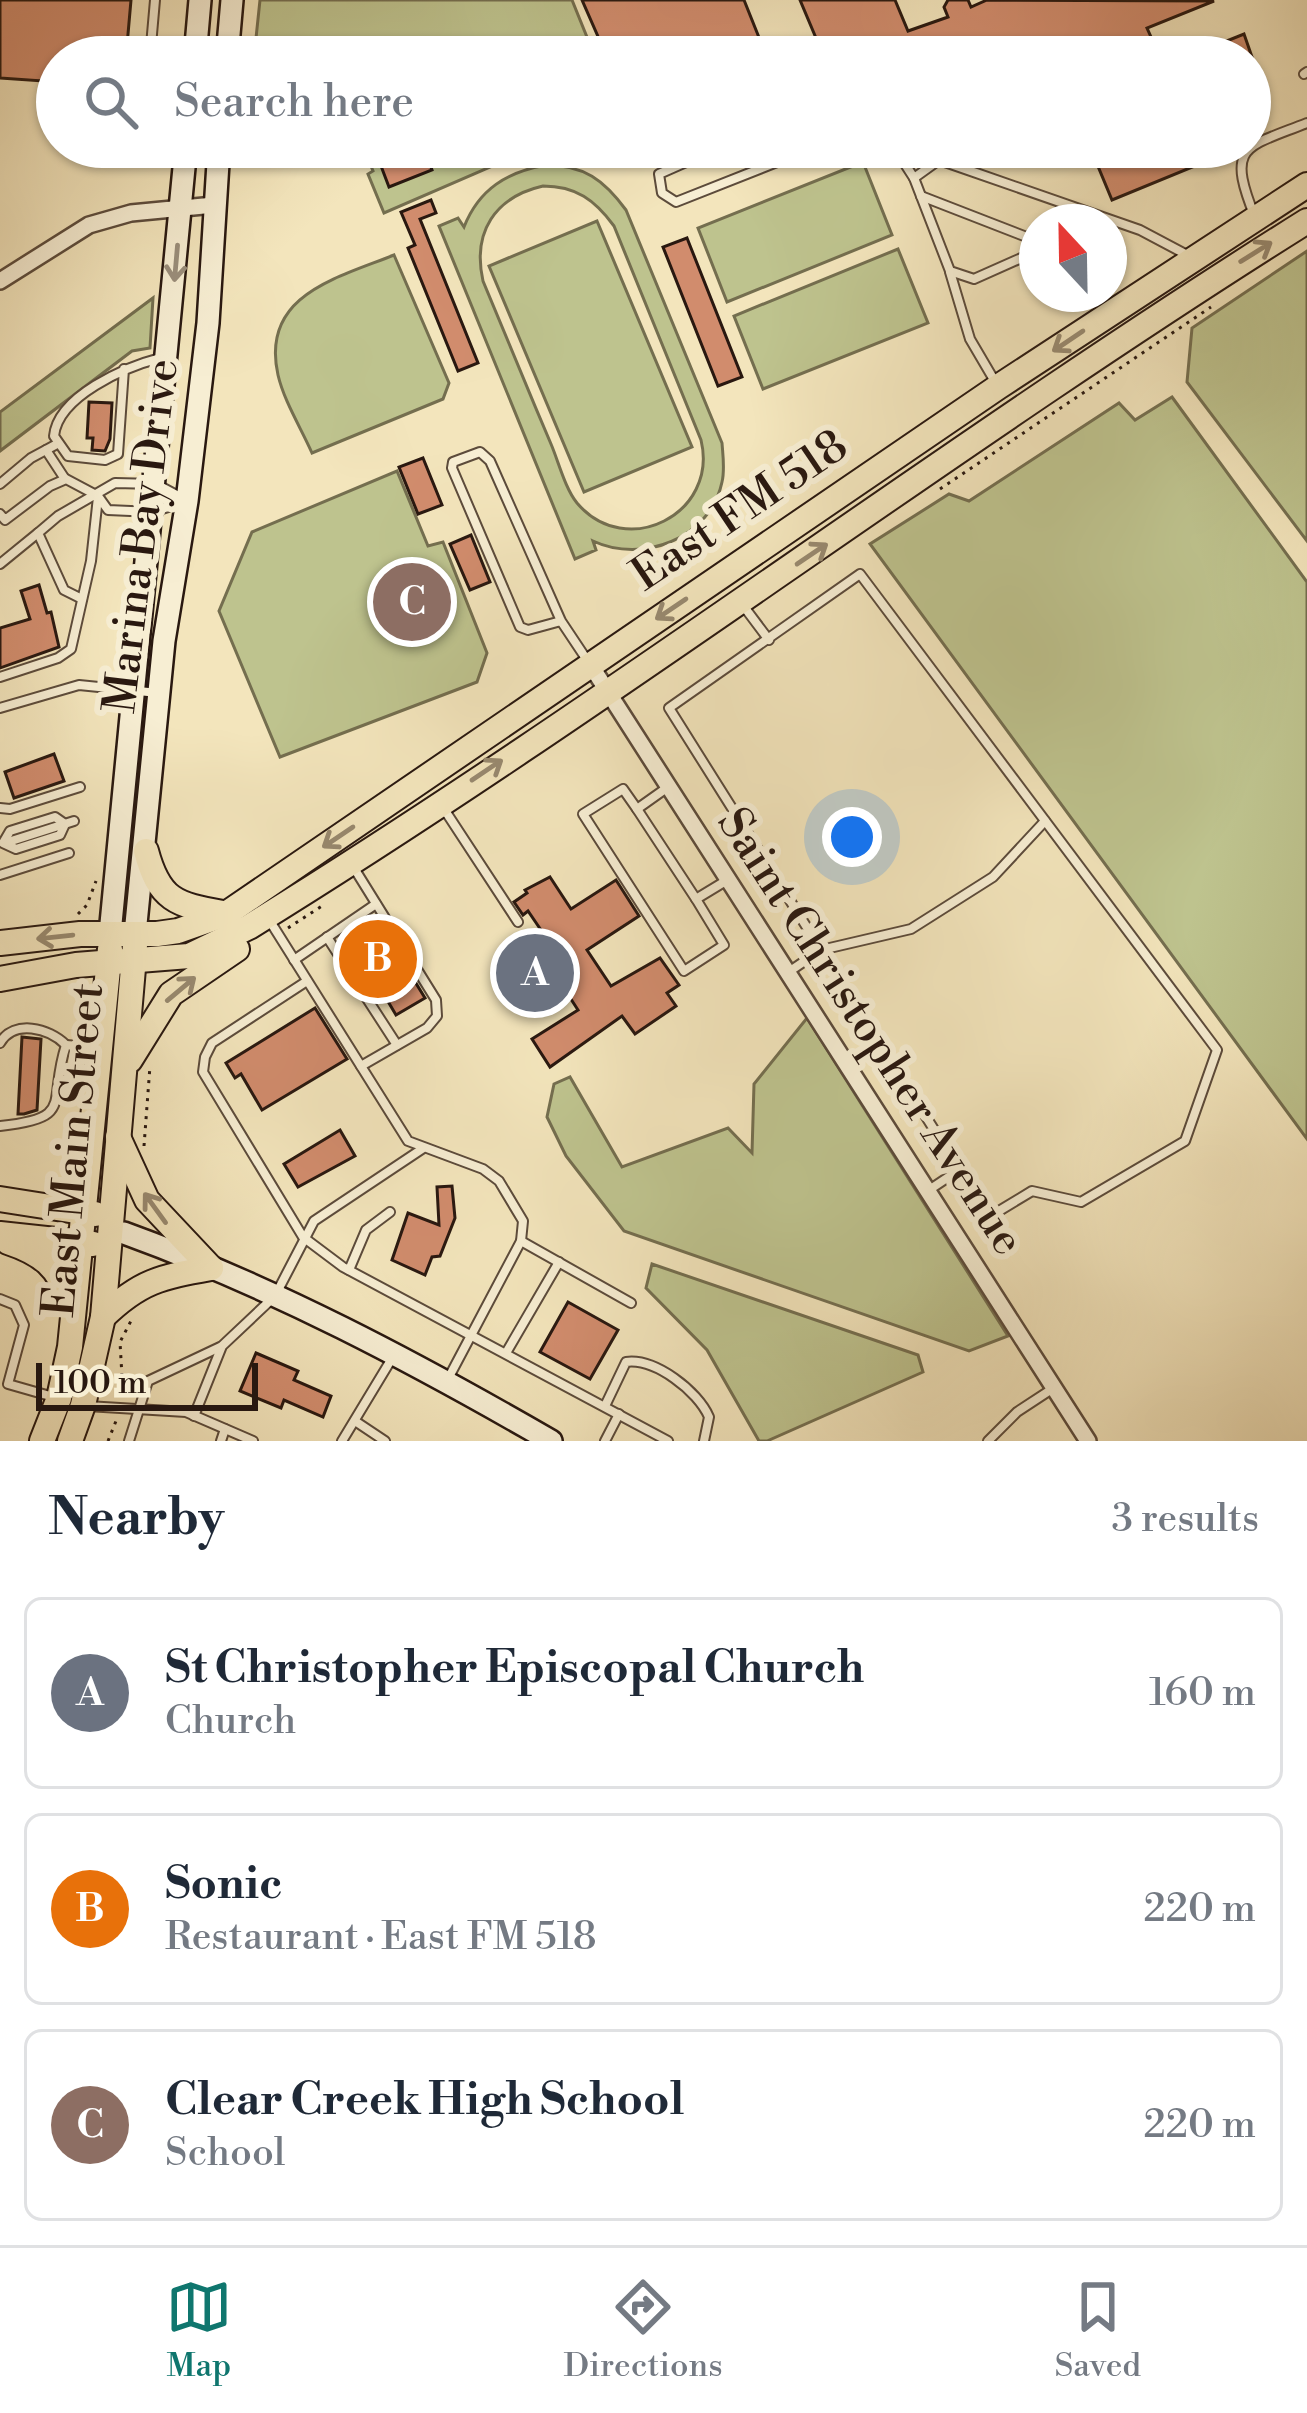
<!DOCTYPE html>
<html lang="en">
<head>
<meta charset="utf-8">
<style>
  :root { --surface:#fff; --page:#f2f2f3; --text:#1f2937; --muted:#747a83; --line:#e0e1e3; --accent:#0f766e }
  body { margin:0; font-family:"Libre Bodoni",serif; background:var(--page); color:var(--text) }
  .compass { position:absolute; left:1019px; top:204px; width:108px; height:108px; border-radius:50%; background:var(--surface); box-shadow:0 3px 9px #0004; rotate:338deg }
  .scale { position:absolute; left:36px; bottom:30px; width:222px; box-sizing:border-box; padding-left:12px; border:6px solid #291810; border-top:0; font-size:33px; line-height:42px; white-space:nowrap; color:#291810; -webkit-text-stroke:9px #f7eed3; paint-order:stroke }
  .you { position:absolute; left:852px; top:837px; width:42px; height:42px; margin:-30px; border:9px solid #fff; border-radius:50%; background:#1a73e8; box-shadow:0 0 0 18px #1a73e833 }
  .badge { display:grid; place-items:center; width:78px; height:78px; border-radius:50%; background:var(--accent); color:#fff; font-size:39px; font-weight:700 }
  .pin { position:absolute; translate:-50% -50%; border:6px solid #fff; box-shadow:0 3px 12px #0006 }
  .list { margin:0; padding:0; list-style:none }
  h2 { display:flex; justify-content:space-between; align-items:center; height:156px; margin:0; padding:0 48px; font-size:51px }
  h2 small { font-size:39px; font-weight:400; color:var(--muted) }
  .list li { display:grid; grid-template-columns:78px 1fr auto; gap:36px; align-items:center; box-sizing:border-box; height:192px; margin:0 24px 24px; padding:0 24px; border:3px solid var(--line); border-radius:18px }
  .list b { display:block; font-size:45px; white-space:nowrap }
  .list p { margin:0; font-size:39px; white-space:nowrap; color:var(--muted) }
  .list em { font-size:39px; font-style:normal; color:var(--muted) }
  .icon { flex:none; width:66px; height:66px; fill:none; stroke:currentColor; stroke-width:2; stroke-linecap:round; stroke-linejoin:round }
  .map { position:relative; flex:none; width:1307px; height:1441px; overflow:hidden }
  .search { position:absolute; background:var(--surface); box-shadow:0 3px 9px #0004; left:36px; right:36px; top:36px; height:132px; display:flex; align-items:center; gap:30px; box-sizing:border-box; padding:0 42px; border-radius:66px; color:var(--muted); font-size:45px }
  .sheet { height:804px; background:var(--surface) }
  nav { display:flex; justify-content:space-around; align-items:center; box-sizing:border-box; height:168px; border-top:3px solid var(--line); background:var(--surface); font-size:33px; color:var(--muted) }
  nav a { display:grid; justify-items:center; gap:6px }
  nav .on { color:var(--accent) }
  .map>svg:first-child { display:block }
</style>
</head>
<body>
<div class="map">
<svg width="1307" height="1441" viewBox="0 0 1307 1441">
  <rect width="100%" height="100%" fill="#f3e5bc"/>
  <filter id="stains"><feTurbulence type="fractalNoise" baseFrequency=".00167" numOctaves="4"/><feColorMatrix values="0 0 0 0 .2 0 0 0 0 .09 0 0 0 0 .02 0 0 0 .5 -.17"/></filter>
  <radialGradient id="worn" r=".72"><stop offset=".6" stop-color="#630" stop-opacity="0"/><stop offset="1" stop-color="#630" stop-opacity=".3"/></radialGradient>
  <g fill="#bec38e" stroke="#746e4f" stroke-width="3" fill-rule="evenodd">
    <path d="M260,0h312l23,57h-341z"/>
    <path d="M357,147h179l-152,66 -16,-39 5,-3 -5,-12 -6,2z"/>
    <path d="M863,162l29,73 -165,67 -29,-74z"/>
    <path d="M546,165c38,0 58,15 80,45l96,233c1,13 3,27 0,39 -12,57 -80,82 -129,59l3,9 -21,9 -136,-333 19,-8 6,9c15,-38 43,-55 82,-62zM543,186c33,0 52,14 71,40l87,214c18,74 -75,121 -124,63 -12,-15 -18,-40 -26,-59 -23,-54 -45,-108 -68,-163 -11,-49 12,-84 60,-95z"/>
    <path d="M597,221l95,226 -108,45 -95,-226z"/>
    <path d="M898,249l30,74 -165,66 -29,-73z"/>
    <path d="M1307,251v290l-120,-159 5,-54z"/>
    <path d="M394,255l55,128 -6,16 -131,54c-11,-25 -28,-52 -34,-78 -18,-80 59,-97 116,-120z"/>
    <path d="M153,298l-3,50 -18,3 -132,100v-39z"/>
    <path d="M1172,397l135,185v557l-437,-595 79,-50 20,7 150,-98 16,17z"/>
    <path d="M397,471l31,75 15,-4 44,111 -10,29 -197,75 -61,-146 33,-79z"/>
    <path d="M807,1018l201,318 -39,15 -345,-120 -58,-75 -19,-39 7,-33 16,-7 52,90 106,-39 24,25 2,-69z"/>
    <path d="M652,1264l266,91 5,17 -156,69h-8l-52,-91 -61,-62z"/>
  </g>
  <g fill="#d18c6d" stroke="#291810" stroke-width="3">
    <path d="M0,0h131l-5,57h-69v25l-57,-4z"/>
    <path d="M582,0h162l20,50 -18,7h-139z"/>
    <path d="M800,0h95l13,31 40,-14 -4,-10 4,-7h20l3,7 16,-7 227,1 -67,27 13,29h-336z"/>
    <path d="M1244,34l8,23h-65z"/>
    <path d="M1090,147h117l5,12 -100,41z"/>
    <path d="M424,150l8,20 -43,17 -8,-21z"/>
    <path d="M431,200l5,13 -16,6 58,144 -20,8 -50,-123 7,-3 -14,-33z"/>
    <path d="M687,238l55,139 -24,9 -55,-139z"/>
    <path d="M89,402l23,1 -2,36 -5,12 -13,-1 1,-12h-6z"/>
    <path d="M423,458l19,47 -24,9 -19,-47z"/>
    <path d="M471,535l19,47 -20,8 -20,-46z"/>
    <path d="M39,585l8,28 4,-1 8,35 -59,21v-40l30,-9 -9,-28z"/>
    <path d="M54,754l10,27 -50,17 -9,-26z"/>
    <path d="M550,877l21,32 45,-29 23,36 -52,34 24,36 49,-28 19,27 -12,8 9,13 -41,28 -13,-18 -72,51 -18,-28 46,-29 -24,-37 -27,18 -20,-31 38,-24 -17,-25 -5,4 -9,-13 13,-9 -2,-3z"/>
    <path d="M377,920l48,78 -29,17 -13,-22 -7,4 -33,-51 9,-5 -3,-4z"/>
    <path d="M315,1008l32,51 -85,51 -21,-36 -6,4 -9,-15z"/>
    <path d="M22,1037l19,2 -4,71 -13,4h-6z"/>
    <path d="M340,1130l15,26 -57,31 -14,-23z"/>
    <path d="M452,1186l3,32 -15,38 -8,1 -7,18 -33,-15 16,-47 31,12 -2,-38z"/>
    <path d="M568,1302l50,28 -28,49 -50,-27z"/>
    <path d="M256,1353l42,18 -4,9 37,16 -8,21 -39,-17 -3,8 -41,-17z"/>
  </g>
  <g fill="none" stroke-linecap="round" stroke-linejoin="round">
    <defs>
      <g id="service">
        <path d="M150,57l5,-57"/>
        <path d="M1304,74l3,-2"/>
        <path d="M720,147l-61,27 3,19 14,9 139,-55"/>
        <path d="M894,147l20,31"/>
        <path d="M921,196l116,45"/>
        <path d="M1255,217c-29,-72 -11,-69 52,-94"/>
        <path d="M1037,251l-63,28 -24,-8 -36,-93 25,-18 201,70 51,27"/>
        <path d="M950,272l20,67 27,46"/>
        <path d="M124,369l-6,85 -13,6 -37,-4 -14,-20c4,-40 71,-69 106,-78"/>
        <path d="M46,450l19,29"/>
        <path d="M0,484l31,-26 26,-14"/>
        <path d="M0,514l5,6 45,-34 16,-7 32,17 10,14 45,2 27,-9"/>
        <path d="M0,564l38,-31"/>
        <path d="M860,574l357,476 -32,91 -104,61 -49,-11 -43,26 -320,-509z"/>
        <path d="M82,599l-18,-9 -26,-57 20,-17 57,-33 41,1 30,16"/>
        <path d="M742,604l27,36"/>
        <path d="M561,621l-33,9 -8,-3 -68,-159 1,-6 27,-10 10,9 71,160 28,42"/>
        <path d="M0,677l58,-19 13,-9 20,-88 7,-64"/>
        <path d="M0,708l79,-23 79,8"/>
        <path d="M668,787l-31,22 -14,-20 -40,25 101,157 40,-26 -28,-46 33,-20"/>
        <path d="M0,808l10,1 70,-22"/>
        <path d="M444,809l74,113"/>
        <path d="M637,809l59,90"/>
        <path d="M55,817l10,7 -5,11 -44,14 -13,-6 7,-12z"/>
        <path d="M5,843l69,-22"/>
        <path d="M354,868l82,132 1,16 -10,12 -66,38"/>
        <path d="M0,875l69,-22"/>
        <path d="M268,918l140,223 75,28 16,12 24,40 -2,20 -72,136"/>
        <path d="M327,937l70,108"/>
        <path d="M294,960l82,-56"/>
        <path d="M790,971l31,-21 90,-21 82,-52 52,-56"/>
        <path d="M307,981l-95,62 -7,14 -2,15 100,165 40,30 325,174"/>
        <path d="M0,1043c14,-24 49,-15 66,2"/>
        <path d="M0,1126c76,-8 47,-23 66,-81l27,2"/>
        <path d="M929,1190l30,-20"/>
        <path d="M521,1241l110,62"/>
        <path d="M349,1270l17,-40 24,-18"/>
        <path d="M0,1299l15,6 9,20 -16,59 49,14"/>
        <path d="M506,1353l53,-91"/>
        <path d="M87,1406l99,6 67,29"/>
        <path d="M605,1406l21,-44c29,-4 72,29 83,55l-5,24"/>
        <path d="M194,1416l28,-70 53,-50 39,-75 108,-72"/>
        <path d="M355,1421l30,20"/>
        <path d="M129,1441l19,-60 72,-34"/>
        <path d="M221,1441l4,-12"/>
        <path d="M342,1441l52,-86"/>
        <path d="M605,1441l14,-27"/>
        <path d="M988,1441l29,-29 35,-23"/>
      </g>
      <g id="minor">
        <path d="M0,281l89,-56 42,-12 83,-8"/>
        <path d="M590,664l498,777"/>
      </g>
      <g id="secondary">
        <path d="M195,57l5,-57"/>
        <path d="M227,57l5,-57"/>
        <path d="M110,934l76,-787"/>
        <path d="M135,934l29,-293 23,-140 21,-178 11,-176"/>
        <path d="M124,1233c149,54 290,129 427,208"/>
      </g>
      <g id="primary">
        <path d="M146,851c13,49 30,54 77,62"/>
        <path d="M0,943l80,-9h77l21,-3 48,-17 772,-527 309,-202"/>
        <path d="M0,979l76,-14 113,-9 60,-29c361,-223 699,-481 1058,-706"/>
        <path d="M130,1060l41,-66 66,-45"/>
        <path d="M118,1137l29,63 64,68"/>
        <path d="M0,1199l95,15"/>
        <path d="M0,1234l93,10"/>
        <path d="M8,1242c33,11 52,25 61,59"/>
        <path d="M103,1317c37,-36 58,-40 108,-49"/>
        <path d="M42,1441l17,-43 11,-51 40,-398"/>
        <path d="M70,1441l13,-36 20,-88 32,-372"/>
      </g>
    </defs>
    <use href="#service" stroke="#5c4b3b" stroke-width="12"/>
    <use href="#minor" stroke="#5c4b3b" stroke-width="20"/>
    <use href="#secondary" stroke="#291810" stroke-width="26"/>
    <use href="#primary" stroke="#291810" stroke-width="28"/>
    <g stroke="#291810" stroke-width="3" stroke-dasharray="3 6" stroke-linecap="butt">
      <path d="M940,489l271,-182"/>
      <path d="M78,914l9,-9 9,-24"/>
      <path d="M288,928l37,-24"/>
      <path d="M144,1146l6,-80"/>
      <path d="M123,1394l-3,-52 13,-25"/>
      <path d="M108,1441l8,-20"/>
    </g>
    <use href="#service" stroke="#f7eed3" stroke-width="8"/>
    <use href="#minor" stroke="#f7eed3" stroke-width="15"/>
    <use href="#secondary" stroke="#f7eed3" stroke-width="21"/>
    <use href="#primary" stroke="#f3e5bc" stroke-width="24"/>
  </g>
  <defs><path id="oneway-shaft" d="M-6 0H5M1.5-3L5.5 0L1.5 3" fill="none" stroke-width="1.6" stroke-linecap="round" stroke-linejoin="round" transform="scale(3)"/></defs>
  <g stroke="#98896f">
    <use href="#oneway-shaft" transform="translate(1256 252) rotate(-32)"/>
    <use href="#oneway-shaft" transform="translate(1068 341) rotate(146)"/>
    <use href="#oneway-shaft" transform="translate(812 554) rotate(-34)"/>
    <use href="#oneway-shaft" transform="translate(671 609) rotate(146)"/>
    <use href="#oneway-shaft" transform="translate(487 770) rotate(-34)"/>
    <use href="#oneway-shaft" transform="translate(338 837) rotate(146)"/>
    <use href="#oneway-shaft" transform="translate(55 937) rotate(174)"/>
    <use href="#oneway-shaft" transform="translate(181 989) rotate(-40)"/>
    <use href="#oneway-shaft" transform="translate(155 1208) rotate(-126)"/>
  </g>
  <use stroke="#9a8e7b" href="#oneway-shaft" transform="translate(176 263) rotate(95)"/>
  <g text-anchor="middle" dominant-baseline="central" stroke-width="12" stroke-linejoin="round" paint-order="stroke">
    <g font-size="45" fill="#291810" stroke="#f7eed3">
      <text transform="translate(740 511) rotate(-34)">East FM 518</text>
      <text transform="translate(142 536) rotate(-83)">Marina Bay Drive</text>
      <text transform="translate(870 1032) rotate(57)">Saint Christopher Avenue</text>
      <text transform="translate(74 1150) rotate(-85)">East Main Street</text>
    </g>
  </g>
  <rect width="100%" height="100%" filter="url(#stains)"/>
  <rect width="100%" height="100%" fill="url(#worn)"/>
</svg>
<svg class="compass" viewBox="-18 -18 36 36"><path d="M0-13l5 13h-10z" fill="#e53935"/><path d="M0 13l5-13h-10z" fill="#747a83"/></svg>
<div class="scale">100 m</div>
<div class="you"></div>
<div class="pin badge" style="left:535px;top:973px;background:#6b7280">A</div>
<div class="pin badge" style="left:378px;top:959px;background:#e8710a">B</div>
<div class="pin badge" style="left:412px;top:602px;background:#8d6e63">C</div>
<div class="search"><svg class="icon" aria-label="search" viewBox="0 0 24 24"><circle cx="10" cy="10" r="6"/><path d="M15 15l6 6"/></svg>Search here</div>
</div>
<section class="sheet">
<h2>Nearby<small>3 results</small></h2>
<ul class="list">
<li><span class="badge" style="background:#6b7280">A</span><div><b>St Christopher Episcopal Church</b><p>Church</p></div><em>160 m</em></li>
<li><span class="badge" style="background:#e8710a">B</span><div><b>Sonic</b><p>Restaurant · East FM 518</p></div><em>220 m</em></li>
<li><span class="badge" style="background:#8d6e63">C</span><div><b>Clear Creek High School</b><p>School</p></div><em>220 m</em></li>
</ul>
</section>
<nav>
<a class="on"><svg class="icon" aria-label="map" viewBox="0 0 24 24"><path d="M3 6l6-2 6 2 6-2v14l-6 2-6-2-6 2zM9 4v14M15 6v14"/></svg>Map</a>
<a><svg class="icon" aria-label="directions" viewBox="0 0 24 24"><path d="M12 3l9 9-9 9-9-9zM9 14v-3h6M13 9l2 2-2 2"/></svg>Directions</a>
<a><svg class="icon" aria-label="saved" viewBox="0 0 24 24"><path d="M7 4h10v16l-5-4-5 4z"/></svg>Saved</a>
</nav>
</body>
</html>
